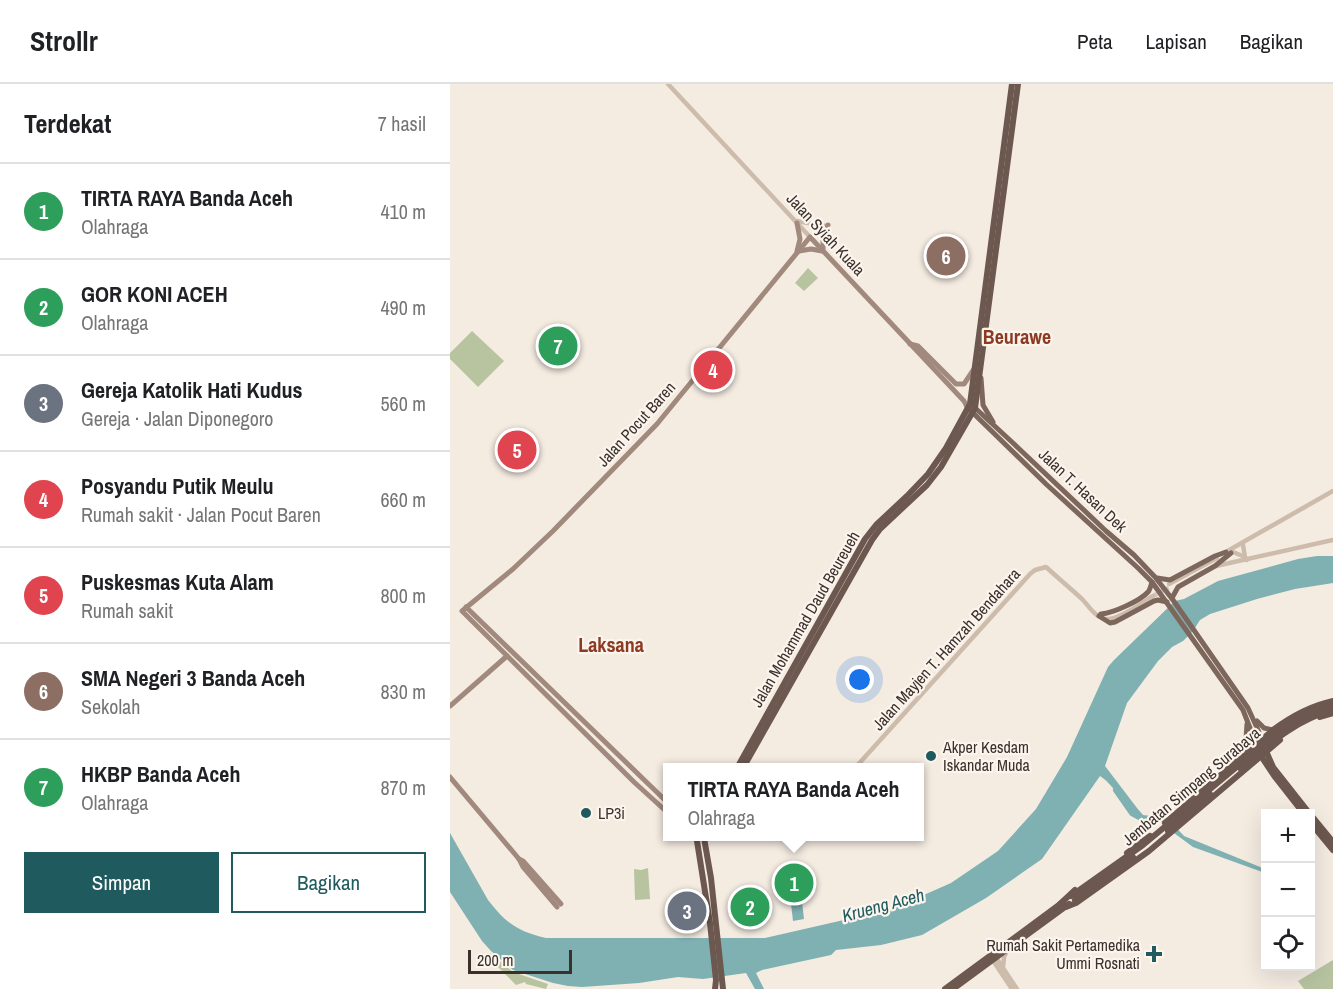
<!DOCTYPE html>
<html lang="id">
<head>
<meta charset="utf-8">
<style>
  :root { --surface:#fff; --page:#f6f6f6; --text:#202124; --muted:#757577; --line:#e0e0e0; --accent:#1f5a5e }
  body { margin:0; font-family:"Archivo Narrow",sans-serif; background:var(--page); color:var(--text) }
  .controls { position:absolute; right:18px; bottom:18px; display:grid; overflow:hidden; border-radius:0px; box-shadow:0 6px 24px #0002 }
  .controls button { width:54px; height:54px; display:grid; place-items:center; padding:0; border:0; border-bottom:2px solid var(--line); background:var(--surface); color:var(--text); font:30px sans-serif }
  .scale { position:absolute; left:18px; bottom:15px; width:104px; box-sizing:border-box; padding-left:6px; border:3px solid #3b302b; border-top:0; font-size:16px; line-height:21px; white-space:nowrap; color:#3b302b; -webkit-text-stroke:4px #fbf5ee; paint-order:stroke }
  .you { position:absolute; left:410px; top:596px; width:21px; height:21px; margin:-15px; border:4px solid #fff; border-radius:50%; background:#1a73e8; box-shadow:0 0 0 9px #1a73e833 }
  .badge { display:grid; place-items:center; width:39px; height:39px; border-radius:50%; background:var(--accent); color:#fff; font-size:20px; font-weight:700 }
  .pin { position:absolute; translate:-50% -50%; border:3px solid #fff; box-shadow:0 2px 6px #0006 }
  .popup { position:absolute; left:213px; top:679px; width:261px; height:78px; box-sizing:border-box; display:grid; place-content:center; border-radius:0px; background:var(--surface); filter:drop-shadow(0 2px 4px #0005); font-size:20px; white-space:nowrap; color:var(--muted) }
  .popup b { font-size:22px; color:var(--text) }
  .popup::after { content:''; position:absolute; left:50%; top:100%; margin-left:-12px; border:12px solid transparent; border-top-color:var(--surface) }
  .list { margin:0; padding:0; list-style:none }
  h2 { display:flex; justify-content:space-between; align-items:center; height:78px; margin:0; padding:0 24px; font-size:26px }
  h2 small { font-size:20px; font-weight:400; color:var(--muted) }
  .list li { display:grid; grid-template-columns:39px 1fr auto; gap:18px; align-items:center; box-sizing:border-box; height:96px; padding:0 24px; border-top:2px solid var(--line) }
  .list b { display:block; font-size:22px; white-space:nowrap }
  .list p { margin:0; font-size:20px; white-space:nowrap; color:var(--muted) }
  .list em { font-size:20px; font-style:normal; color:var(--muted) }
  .actions { display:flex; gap:12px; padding:18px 24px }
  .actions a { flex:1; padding:14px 0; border:2px solid var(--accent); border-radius:0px; text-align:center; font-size:21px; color:var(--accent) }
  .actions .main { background:var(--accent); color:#fff }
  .icon { flex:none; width:33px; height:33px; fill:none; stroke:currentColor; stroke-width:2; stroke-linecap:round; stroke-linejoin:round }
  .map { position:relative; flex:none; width:883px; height:905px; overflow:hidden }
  header { display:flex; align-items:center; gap:36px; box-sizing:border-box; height:84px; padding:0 30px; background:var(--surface); border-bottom:2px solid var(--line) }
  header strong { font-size:28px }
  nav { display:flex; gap:33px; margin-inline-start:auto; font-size:21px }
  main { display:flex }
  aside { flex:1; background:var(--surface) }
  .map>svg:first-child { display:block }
</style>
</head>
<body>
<header>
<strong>Strollr</strong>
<nav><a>Peta</a><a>Lapisan</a><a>Bagikan</a></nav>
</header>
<main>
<aside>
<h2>Terdekat<small>7 hasil</small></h2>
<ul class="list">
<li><span class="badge" style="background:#2e9e5b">1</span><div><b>TIRTA RAYA Banda Aceh</b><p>Olahraga</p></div><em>410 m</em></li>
<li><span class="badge" style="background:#2e9e5b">2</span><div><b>GOR KONI ACEH</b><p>Olahraga</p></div><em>490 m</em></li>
<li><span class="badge" style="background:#6b7280">3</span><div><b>Gereja Katolik Hati Kudus</b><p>Gereja · Jalan Diponegoro</p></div><em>560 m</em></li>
<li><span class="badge" style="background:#e0444e">4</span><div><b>Posyandu Putik Meulu</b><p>Rumah sakit · Jalan Pocut Baren</p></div><em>660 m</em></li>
<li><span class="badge" style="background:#e0444e">5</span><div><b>Puskesmas Kuta Alam</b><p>Rumah sakit</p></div><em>800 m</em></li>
<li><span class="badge" style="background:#8d6e63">6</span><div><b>SMA Negeri 3 Banda Aceh</b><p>Sekolah</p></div><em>830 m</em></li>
<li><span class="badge" style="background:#2e9e5b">7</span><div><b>HKBP Banda Aceh</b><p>Olahraga</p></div><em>870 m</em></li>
</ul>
<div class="actions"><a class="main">Simpan</a><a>Bagikan</a></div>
</aside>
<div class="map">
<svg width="883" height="905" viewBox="0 0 883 905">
  <rect width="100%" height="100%" fill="#f4ebe1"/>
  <g fill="#b8c4a0">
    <path d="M358,184l10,10 -14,13 -9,-8z"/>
    <path d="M22,247l32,30 -26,26 -28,-28v-6z"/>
    <path d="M198,784l2,31 -15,1 -1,-31 7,1z"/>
    <path d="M40,869l23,19 35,12 -2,5 -20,-5 -1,-2 -9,3 -29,-29z"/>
    <path d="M883,876v29h-29l-6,-8z"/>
  </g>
  <g fill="#7fb0b2">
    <path d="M867,472h16v27l-38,6 -38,10 -47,15 -10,6 -7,11 -10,10 -11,6 -14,14 -31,42 -22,63 32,42 6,7 24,3 17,18 81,33v4l-72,-26 -19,-14 -12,-11c-8,0 -17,0 -23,-4 -15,-9 -22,-31 -39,-42l-58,83 -56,39 -64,37 -41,10 -45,5 -5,5 -69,15 -6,3 8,16h-9l-9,-16 -43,6 -25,-2 -39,6 -57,4 -14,-1 -15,-3 -40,-13 -22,-19 -9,-10 -32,-49v-59l38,67c19,24 29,31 58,38h219l127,-29 59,-26 47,-32 38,-42 31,-52 41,-90 6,-7 61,-59 9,-2 34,-18 80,-22z"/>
    <path d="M351,809l3,26 -11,2 -3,-26z"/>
  </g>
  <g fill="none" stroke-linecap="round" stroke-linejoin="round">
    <path stroke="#7fb0b2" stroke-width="6" d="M666,706l16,23 11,6"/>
    <path stroke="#cfc6bd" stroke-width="4.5" stroke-dasharray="4.5 2" stroke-linecap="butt" d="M703,512l17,-9"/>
    <g stroke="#cdbbac" stroke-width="4.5">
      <path d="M218,0l142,153"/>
      <path d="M346,137l30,5"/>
      <path d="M793,461l2,12 2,3"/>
      <path d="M783,468l12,5"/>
      <path d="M774,469l109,-62"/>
      <path d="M766,482l117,-26"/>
      <path d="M719,500l48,-26"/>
      <path d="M405,684l175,-194 5,-4 11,-3c12,11 24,21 36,32 7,7 14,20 25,20 12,1 36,-17 46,-23"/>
      <path d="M545,872l22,33"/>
      <path d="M542,875l20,30"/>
      <path d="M553,883l1,-10 4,-8"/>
    </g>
    <g stroke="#a18a7d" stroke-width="5">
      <path d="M373,166v-16l5,-9"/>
      <path d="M347,167l3,-12 -3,-16"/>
      <path d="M349,167l12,-2 11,2"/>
      <path d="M460,260l8,2 38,38h8l10,-15"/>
      <path d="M16,523l202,196"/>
      <path d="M0,622l57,-50"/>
      <path d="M0,693l69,82 4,8 34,40"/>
      <path d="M218,729l-34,-31 -172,-171 51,-42 40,-38 104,-107 153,-187 154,164 4,8"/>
      <path d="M216,753l2,-1"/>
      <path d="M69,775l4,2 38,43"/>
    </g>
    <g stroke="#7d675c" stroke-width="5">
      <path d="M531,294l2,27 10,17"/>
      <path d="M523,322l40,37 93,88 28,24 21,22 18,23 75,108 15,33"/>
      <path d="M521,327l75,73 92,84 14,14 91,128 14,36"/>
      <path d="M707,494l13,2 45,-24 11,-4"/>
      <path d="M722,514l6,-11 37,-21 16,-13"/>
      <path d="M651,530c12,-1 39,-13 47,-22 2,-2 3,-7 4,-10"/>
      <path d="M649,532l11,7 5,-1 39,-21 4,-1 9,2"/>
      <path d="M807,637l7,7 9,2"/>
      <path d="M787,676l9,-21 1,-15"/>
    </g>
    <g stroke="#6c584f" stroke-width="6">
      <path d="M870,633l13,-4"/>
      <path d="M816,667l7,16 37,47"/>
      <path d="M811,672l14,21 29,37"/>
      <path d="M287,684l128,-229 11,-14 31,-29 21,-22 18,-26 24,-44 42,-320"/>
      <path d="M293,684l129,-228 8,-11 47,-44 14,-18 34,-59 43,-324"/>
      <path d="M860,730l23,28"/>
      <path d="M860,738l23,28"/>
      <path d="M715,739l108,-93c19,-14 37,-24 60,-29"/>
      <path d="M254,754l7,40 12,111"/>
      <path d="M247,757l13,82 6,57 -1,9"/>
      <path d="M677,769l23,-17"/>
      <path d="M610,820l15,-14"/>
      <path d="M616,823l10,-4 73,-52 131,-111"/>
      <path d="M495,905l118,-87"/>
      <path d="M503,905l116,-85"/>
    </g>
    <g stroke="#6c584f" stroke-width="6">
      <path d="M790,684c29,-24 56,-48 93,-58"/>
      <path d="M718,747l42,-37"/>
      <path d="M621,812l72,-51 144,-120 29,-15 17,-5"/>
      <path d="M625,816l58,-43"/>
    </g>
  </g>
  <g fill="#1f5a5e" stroke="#fbf5ee" stroke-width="2">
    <circle cx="481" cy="672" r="6"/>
    <circle cx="136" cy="729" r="6"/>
    <path d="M701 861h6v6h6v6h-6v6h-6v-6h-6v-6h6z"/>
  </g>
  <g text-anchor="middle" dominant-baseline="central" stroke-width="4.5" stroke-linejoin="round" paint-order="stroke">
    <g font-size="16" fill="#3b302b" stroke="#fbf5ee">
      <text transform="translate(376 150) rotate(47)">Jalan Syiah Kuala</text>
      <text transform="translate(186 340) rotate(-48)">Jalan Pocut Baren</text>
      <text transform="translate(633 406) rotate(43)">Jalan T. Hasan Dek</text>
      <text transform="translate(355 535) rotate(-60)">Jalan Mohammad Daud Beureueh</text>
      <text transform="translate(496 565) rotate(-48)">Jalan Mayjen T. Hamzah Bendahara</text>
      <text transform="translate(741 702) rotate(-40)">Jembatan Simpang Surabaya</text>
    </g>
    <g font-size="16" fill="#3b302b" stroke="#fbf5ee" text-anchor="start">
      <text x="493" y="663">Akper Kesdam<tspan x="493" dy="18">Iskandar Muda</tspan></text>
      <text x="148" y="729">LP3i</text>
      <text x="690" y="861" text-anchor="end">Rumah Sakit Pertamedika<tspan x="690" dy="18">Ummi Rosnati</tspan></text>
    </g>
    <g font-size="18" font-style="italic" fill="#1f5a5e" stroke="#fbf5ee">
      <text transform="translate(433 821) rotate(-15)">Krueng Aceh</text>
    </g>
    <g font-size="20" font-weight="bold" fill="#8c3b22" stroke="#fbf5ee">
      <text x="567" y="252">Beurawe</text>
      <text x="161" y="560">Laksana</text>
    </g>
  </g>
</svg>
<div class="controls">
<button>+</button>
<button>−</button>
<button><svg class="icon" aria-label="locate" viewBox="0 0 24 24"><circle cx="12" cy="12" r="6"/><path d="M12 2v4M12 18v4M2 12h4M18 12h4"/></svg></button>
</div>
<div class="scale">200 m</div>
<div class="you"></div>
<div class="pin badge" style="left:344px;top:799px;background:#2e9e5b">1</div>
<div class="popup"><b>TIRTA RAYA Banda Aceh</b>Olahraga</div>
<div class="pin badge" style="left:300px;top:823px;background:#2e9e5b">2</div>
<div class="pin badge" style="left:237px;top:827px;background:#6b7280">3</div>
<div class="pin badge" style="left:263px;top:286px;background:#e0444e">4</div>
<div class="pin badge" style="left:67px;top:366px;background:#e0444e">5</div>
<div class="pin badge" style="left:496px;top:172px;background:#8d6e63">6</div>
<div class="pin badge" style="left:108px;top:262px;background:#2e9e5b">7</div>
</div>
</main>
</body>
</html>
